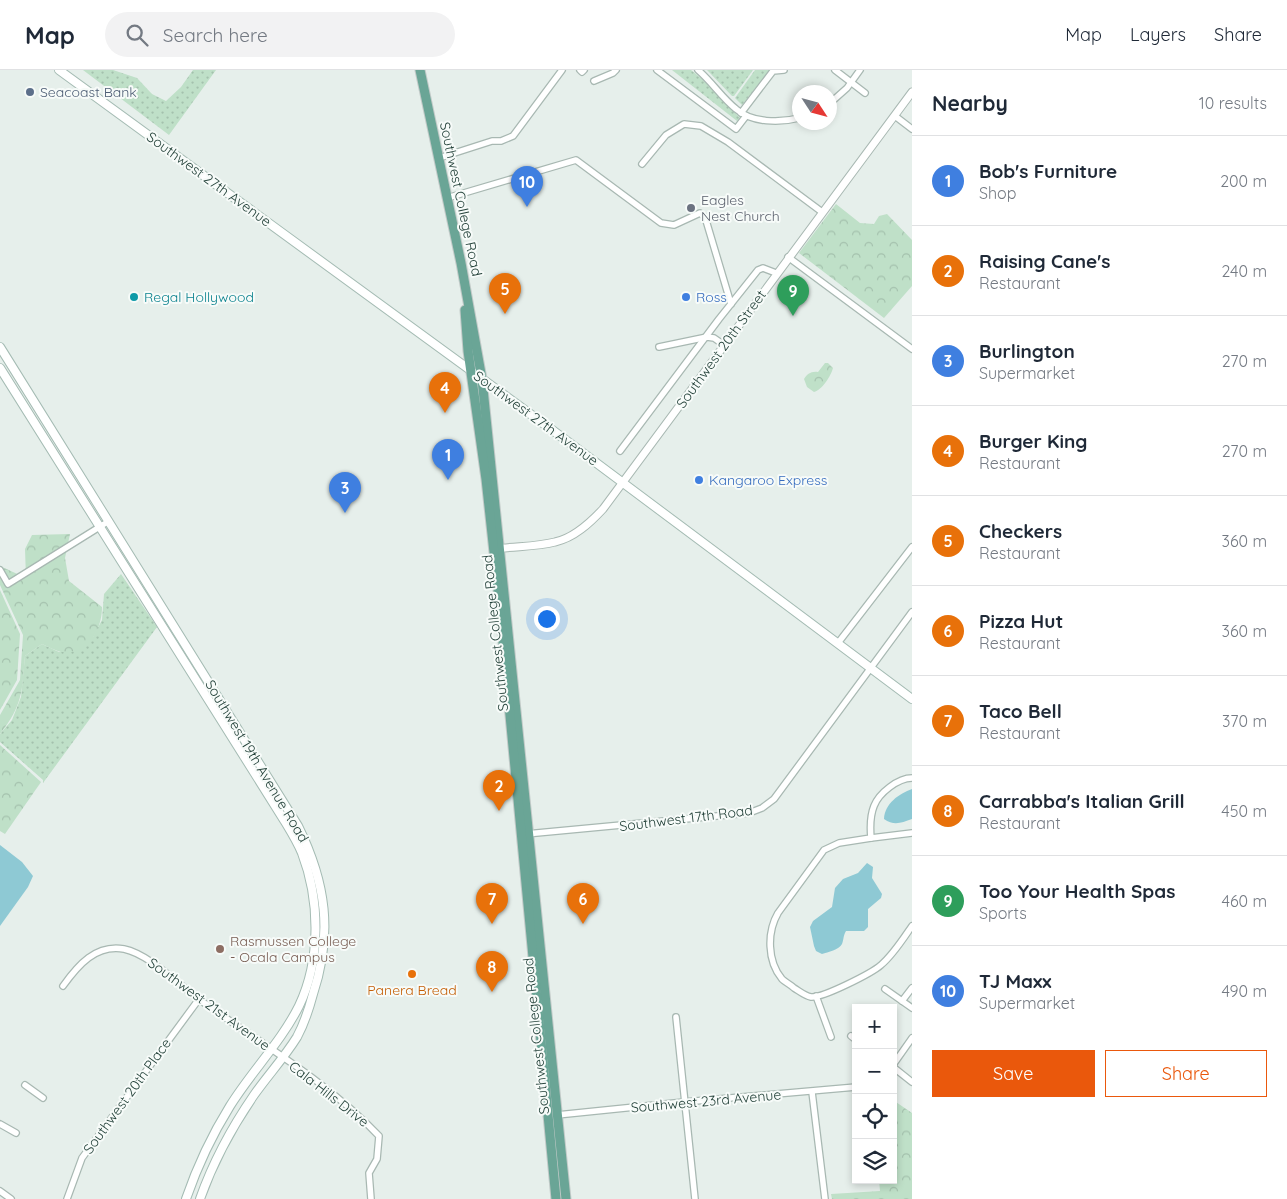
<!DOCTYPE html>
<html lang="en">
<head>
<meta charset="utf-8">
<style>
  :root { --surface:#fff; --page:#f2f2f3; --text:#1f2937; --muted:#747a83; --line:#e0e1e3; --accent:#ea580c }
  body { margin:0; font-family:Quicksand,sans-serif; background:var(--page); color:var(--text) }
  .controls { position:absolute; right:15px; bottom:15px; display:grid; overflow:hidden; border-radius:0px; box-shadow:0 2px 8px #0003 }
  .controls button { width:45px; height:45px; display:grid; place-items:center; padding:0; border:0; border-bottom:1px solid var(--line); background:var(--surface); color:var(--text); font:25px sans-serif }
  .compass { position:absolute; left:792px; top:15px; width:45px; height:45px; border-radius:50%; background:var(--surface); box-shadow:0 2px 8px #0003; rotate:126deg }
  .you { position:absolute; left:546px; top:548px; width:18px; height:18px; margin:-12px; border:4px solid #fff; border-radius:50%; background:#1a73e8; box-shadow:0 0 0 8px #1a73e833 }
  .badge { display:grid; place-items:center; width:32px; height:32px; border-radius:50%; background:var(--accent); color:#fff; font-size:16px; font-weight:700 }
  .pin { position:absolute; translate:-50% -41px; filter:drop-shadow(0 1px 2px #0008) }
  .pin::after { content:''; position:absolute; top:26px; width:18px; height:15px; background:inherit; clip-path:polygon(0 0,100% 0,50% 100%) }
  .list { margin:0; padding:0; list-style:none }
  h2 { display:flex; justify-content:space-between; align-items:center; height:65px; margin:0; padding:0 20px; font-size:21px }
  h2 small { font-size:16px; font-weight:400; color:var(--muted) }
  .list li { display:grid; grid-template-columns:32px 1fr auto; gap:15px; align-items:center; box-sizing:border-box; height:90px; padding:0 20px; border-top:1px solid var(--line) }
  .list b { display:block; font-size:19px; white-space:nowrap }
  .list p { margin:0; font-size:16px; white-space:nowrap; color:var(--muted) }
  .list em { font-size:16px; font-style:normal; color:var(--muted) }
  .actions { display:flex; gap:10px; padding:15px 20px }
  .actions a { flex:1; padding:11px 0; border:1px solid var(--accent); border-radius:0px; text-align:center; font-size:18px; color:var(--accent) }
  .actions .main { background:var(--accent); color:#fff }
  .icon { flex:none; width:28px; height:28px; fill:none; stroke:currentColor; stroke-width:2; stroke-linecap:round; stroke-linejoin:round }
  .map { position:relative; flex:none; width:912px; height:1129px; overflow:hidden }
  header { display:flex; align-items:center; gap:30px; box-sizing:border-box; height:70px; padding:0 25px; background:var(--surface); border-bottom:1px solid var(--line) }
  header strong { font-size:24px }
  nav { display:flex; gap:28px; margin-inline-start:auto; font-size:18px }
  .search { width:350px; height:45px; background:var(--page); display:flex; align-items:center; gap:12px; box-sizing:border-box; padding:0 18px; border-radius:28px; color:var(--muted); font-size:19px }
  main { display:flex }
  aside { flex:1; background:var(--surface) }
  .map>svg:first-child { display:block }
</style>
</head>
<body>
<header>
<strong>Map</strong>
<div class="search"><svg class="icon" aria-label="search" viewBox="0 0 24 24"><circle cx="10" cy="10" r="6"/><path d="M15 15l6 6"/></svg>Search here</div>
<nav><a>Map</a><a>Layers</a><a>Share</a></nav>
</header>
<main>
<div class="map">
<svg width="912" height="1129" viewBox="0 0 912 1129">
  <defs>
    <pattern id="grass-dots" width="8" height="8" patternUnits="userSpaceOnUse" patternTransform="scale(1.25)"><rect width="8" height="8" fill="#bfe0c8"/><path d="M2 2h.1M6 6h.1" fill="none" stroke="#a4c1ad" stroke-width="1.8" stroke-linecap="round"/></pattern>
    <pattern id="forest-crowns" width="20" height="18" patternUnits="userSpaceOnUse" patternTransform="scale(1.25)"><rect width="20" height="18" fill="#bfe0c8"/><path d="M2 6a3 3 0 1 1 6 0M12 15a3 3 0 1 1 6 0" fill="none" stroke="#a4c1ad"/></pattern>
  </defs>
  <rect width="100%" height="100%" fill="#e6efeb"/>
  <g fill="url(#grass-dots)">
    <path d="M83,0h30l24,8 15,16 14,7 15,-14 12,-17h23l-47,65z"/>
    <path d="M672,0h19l11,9 38,39 -3,3z"/>
    <path d="M707,0h46l-19,26h-2z"/>
    <path d="M755,0h15l-28,35 -7,-7z"/>
    <path d="M121,504l36,53 -114,156v-3l-43,-38v-8l12,-14 9,-23 4,-41 17,-12 17,8 34,-15 9,-17 2,-26z"/>
  </g>
  <g fill="url(#forest-crowns)">
    <path d="M836,134l24,19 14,1 5,-8 8,-2 25,26v46l-28,32 -85,-65z"/>
    <path d="M825,293h3l5,5c-2,8 -11,22 -19,24l-7,-5 -3,-8c3,-5 7,-8 14,-7z"/>
    <path d="M70,464l-5,24 4,23 33,26c0,18 -9,41 -30,45 -10,2 -20,-3 -30,-8l-17,12c-3,35 -2,49 -25,78v-19l20,-35 3,-45 -23,-50v-19l26,12 -1,-29 7,-14z"/>
    <path d="M0,520l20,44 -3,46 -17,30z"/>
    <path d="M0,675l41,37 -36,52 -5,-3z"/>
    <path d="M893,1030l19,13v86h-80l-1,-5 49,-3 -1,-11h14z"/>
  </g>
  <g fill="#8ec9d4">
    <path d="M912,719v30c-11,4 -18,7 -28,0 1,-16 15,-25 28,-30z"/>
    <path d="M0,775l22,17 11,14 -5,11 -28,39z"/>
    <path d="M867,793l6,4 -1,11 10,16 -1,4 -13,11v18l-4,4h-18c-3,5 -2,8 -4,13 -3,6 -14,8 -20,10l-6,-3 -2,-5 -4,-19 3,-6 19,-14 3,-19 8,-9 15,-6z"/>
  </g>
  <g fill="none" stroke-linecap="round" stroke-linejoin="round">
    <defs>
      <g id="minor">
        <path d="M580,0l2,2 2,-2"/>
        <path d="M657,0l79,59 10,-13"/>
        <path d="M698,0c14,12 24,28 38,39 16,14 44,14 63,9"/>
        <path d="M835,0l30,23"/>
        <path d="M594,11l19,-8 3,-3"/>
        <path d="M829,34l18,-16 13,-18"/>
        <path d="M741,43l32,-42 11,-1"/>
        <path d="M895,46l17,13"/>
        <path d="M439,88l53,-17h9l12,-5 49,-66"/>
        <path d="M642,94l24,-29 18,-11 17,2 27,16 94,70"/>
        <path d="M447,128l129,-38 85,63 13,2 26,-12 5,4 26,87"/>
        <path d="M788,187l124,92"/>
        <path d="M659,277l48,-10 7,1 10,7"/>
        <path d="M620,381l99,-132 39,-49 5,-2 13,5"/>
        <path d="M0,500l8,14 101,-63"/>
        <path d="M838,573l74,-96"/>
        <path d="M912,708c-14,0 -33,15 -38,28 -4,10 -4,21 -3,32l-32,5 -15,7 -46,63c-11,19 -11,48 4,66 3,3 9,6 12,9 5,3 11,8 17,9 12,1 61,-24 70,-32 12,-10 22,-26 31,-39"/>
        <path d="M526,764l223,-21 13,-5 12,-9 138,-187"/>
        <path d="M871,768l41,-5"/>
        <path d="M63,916c15,-21 33,-42 61,-37 25,5 55,36 76,51 60,43 128,82 179,136l-2,23 -8,14 2,26"/>
        <path d="M885,919l27,19"/>
        <path d="M816,926l15,41"/>
        <path d="M902,931l10,-13"/>
        <path d="M676,947l19,182"/>
        <path d="M851,966l5,4"/>
        <path d="M893,995l19,-27"/>
        <path d="M893,997l19,15"/>
        <path d="M25,1015l18,13"/>
        <path d="M812,1022l13,107"/>
        <path d="M557,1045l127,-13 172,-15"/>
        <path d="M0,1054l16,9"/>
        <path d="M0,1121l11,8"/>
        <path d="M67,1129l15,-41 117,-159"/>
      </g>
      <path id="tertiary" d="M496,479c19,-3 40,-2 59,-7 19,-4 35,-19 48,-33l309,-417"/>
      <g id="secondary">
        <path d="M59,0l496,362 357,267"/>
        <path d="M0,277l298,479c28,57 35,107 15,168 -4,15 -9,30 -16,43 -13,21 -29,38 -43,58 -22,32 -41,67 -54,104"/>
        <path d="M0,298l284,452c6,10 13,21 18,33 18,47 19,107 -3,153 -18,36 -48,66 -69,100 -18,29 -33,61 -44,93"/>
      </g>
      <g id="primary">
        <path d="M420,0l41,193 21,116 84,820"/>
        <path d="M465,240l3,41 18,128 12,110 58,610"/>
      </g>
    </defs>
    <use href="#minor" stroke="#a8b8b2" stroke-width="8"/>
    <use href="#tertiary" stroke="#a8b8b2" stroke-width="9"/>
    <use href="#secondary" stroke="#a4bbb3" stroke-width="10"/>
    <use href="#primary" stroke="#c2cac8" stroke-width="11"/>
    <use href="#minor" stroke="#fff" stroke-width="5.5"/>
    <use href="#tertiary" stroke="#fff" stroke-width="7"/>
    <use href="#secondary" stroke="#fff" stroke-width="8"/>
    <use href="#primary" stroke="#6aa596" stroke-width="9"/>
  </g>
  <circle fill="#5c6f8a" stroke="#f7fbf9" stroke-width="2" cx="30" cy="22" r="5"/>
  <circle fill="#6b7280" stroke="#f7fbf9" stroke-width="2" cx="691" cy="138" r="5"/>
  <circle fill="#0f9aa8" stroke="#f7fbf9" stroke-width="2" cx="134" cy="227" r="5"/>
  <g fill="#3f7fe0" stroke="#f7fbf9" stroke-width="2">
    <circle cx="686" cy="227" r="5"/>
    <circle cx="699" cy="410" r="5"/>
  </g>
  <circle fill="#8d6e63" stroke="#f7fbf9" stroke-width="2" cx="220" cy="879" r="5"/>
  <circle fill="#e8710a" stroke="#f7fbf9" stroke-width="2" cx="412" cy="904" r="5"/>
  <g text-anchor="middle" dominant-baseline="central" stroke-width="4" stroke-linejoin="round" paint-order="stroke">
    <g font-size="14" fill="#4e5e75" stroke="#f7fbf9" text-anchor="start">
      <text x="40" y="22">Seacoast Bank</text>
    </g>
    <g font-size="14" fill="#24423a" stroke="#f7fbf9">
      <text transform="translate(209 109) rotate(36)">Southwest 27th Avenue</text>
      <text transform="translate(461 129) rotate(78)">Southwest College Road</text>
      <text transform="translate(721 279) rotate(-54)">Southwest 20th Street</text>
      <text transform="translate(536 348) rotate(36)">Southwest 27th Avenue</text>
      <text transform="translate(495 563) rotate(-96)">Southwest College Road</text>
      <text transform="translate(257 691) rotate(59)">Southwest 19th Avenue Road</text>
      <text transform="translate(686 748) rotate(-7)">Southwest 17th Road</text>
      <text transform="translate(209 934) rotate(36)">Southwest 21st Avenue</text>
      <text transform="translate(536 966) rotate(-96)">Southwest College Road</text>
      <text transform="translate(329 1024) rotate(38)">Cala Hills Drive</text>
      <text transform="translate(127 1026) rotate(-54)">Southwest 20th Place</text>
      <text transform="translate(706 1031) rotate(-5)">Southwest 23rd Avenue</text>
    </g>
    <g font-size="14" fill="#5b616d" stroke="#f7fbf9" text-anchor="start">
      <text x="701" y="130">Eagles<tspan x="701" dy="16">Nest Church</tspan></text>
    </g>
    <g font-size="14" fill="#0d838f" stroke="#f7fbf9" text-anchor="start">
      <text x="144" y="227">Regal Hollywood</text>
    </g>
    <g font-size="14" fill="#366cbe" stroke="#f7fbf9" text-anchor="start">
      <text x="696" y="227">Ross</text>
      <text x="709" y="410">Kangaroo Express</text>
    </g>
    <g font-size="14" fill="#785e54" stroke="#f7fbf9" text-anchor="start">
      <text x="230" y="871">Rasmussen College<tspan x="230" dy="16">- Ocala Campus</tspan></text>
    </g>
    <g font-size="14" fill="#c56008" stroke="#f7fbf9">
      <text x="412" y="920">Panera Bread</text>
    </g>
  </g>
</svg>
<div class="controls">
<button>+</button>
<button>−</button>
<button><svg class="icon" aria-label="locate" viewBox="0 0 24 24"><circle cx="12" cy="12" r="6"/><path d="M12 2v4M12 18v4M2 12h4M18 12h4"/></svg></button>
<button><svg class="icon" aria-label="layers" viewBox="0 0 24 24"><path d="M12 4l9 5-9 5-9-5zM3 14l9 5 9-5"/></svg></button>
</div>
<svg class="compass" viewBox="-18 -18 36 36"><path d="M0-13l5 13h-10z" fill="#e53935"/><path d="M0 13l5-13h-10z" fill="#747a83"/></svg>
<div class="you"></div>
<div class="pin badge" style="left:448px;top:410px;background:#3f7fe0">1</div>
<div class="pin badge" style="left:499px;top:741px;background:#e8710a">2</div>
<div class="pin badge" style="left:345px;top:443px;background:#3f7fe0">3</div>
<div class="pin badge" style="left:445px;top:343px;background:#e8710a">4</div>
<div class="pin badge" style="left:505px;top:244px;background:#e8710a">5</div>
<div class="pin badge" style="left:583px;top:854px;background:#e8710a">6</div>
<div class="pin badge" style="left:492px;top:854px;background:#e8710a">7</div>
<div class="pin badge" style="left:492px;top:922px;background:#e8710a">8</div>
<div class="pin badge" style="left:793px;top:246px;background:#2e9e5b">9</div>
<div class="pin badge" style="left:527px;top:137px;background:#3f7fe0">10</div>
</div>
<aside>
<h2>Nearby<small>10 results</small></h2>
<ul class="list">
<li><span class="badge" style="background:#3f7fe0">1</span><div><b>Bob's Furniture</b><p>Shop</p></div><em>200 m</em></li>
<li><span class="badge" style="background:#e8710a">2</span><div><b>Raising Cane's</b><p>Restaurant</p></div><em>240 m</em></li>
<li><span class="badge" style="background:#3f7fe0">3</span><div><b>Burlington</b><p>Supermarket</p></div><em>270 m</em></li>
<li><span class="badge" style="background:#e8710a">4</span><div><b>Burger King</b><p>Restaurant</p></div><em>270 m</em></li>
<li><span class="badge" style="background:#e8710a">5</span><div><b>Checkers</b><p>Restaurant</p></div><em>360 m</em></li>
<li><span class="badge" style="background:#e8710a">6</span><div><b>Pizza Hut</b><p>Restaurant</p></div><em>360 m</em></li>
<li><span class="badge" style="background:#e8710a">7</span><div><b>Taco Bell</b><p>Restaurant</p></div><em>370 m</em></li>
<li><span class="badge" style="background:#e8710a">8</span><div><b>Carrabba's Italian Grill</b><p>Restaurant</p></div><em>450 m</em></li>
<li><span class="badge" style="background:#2e9e5b">9</span><div><b>Too Your Health Spas</b><p>Sports</p></div><em>460 m</em></li>
<li><span class="badge" style="background:#3f7fe0">10</span><div><b>TJ Maxx</b><p>Supermarket</p></div><em>490 m</em></li>
</ul>
<div class="actions"><a class="main">Save</a><a>Share</a></div>
</aside>
</main>
</body>
</html>
